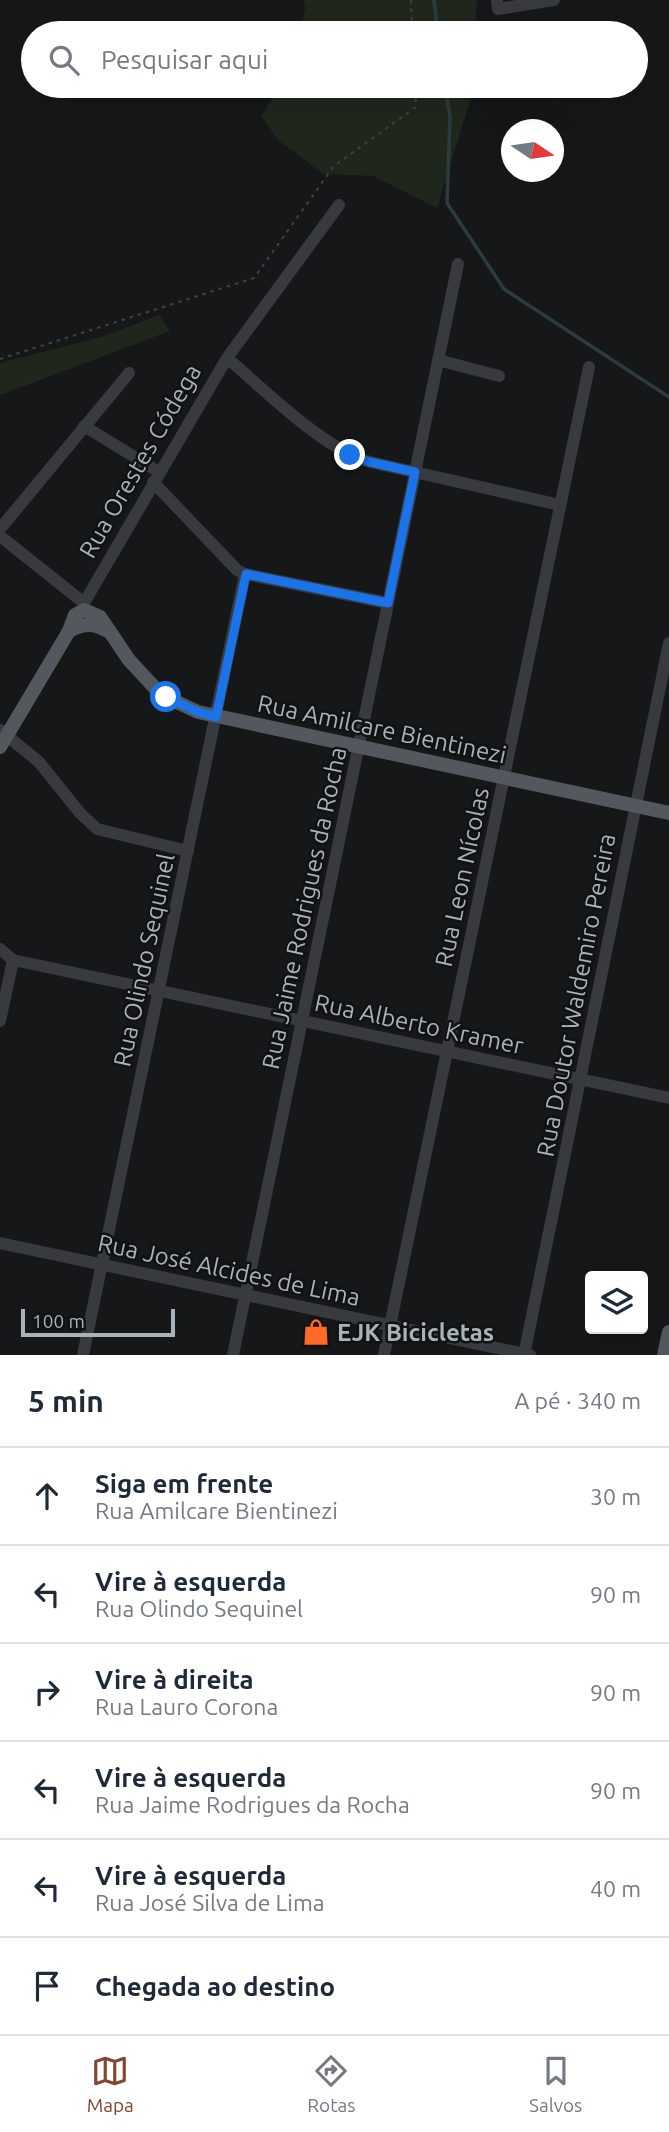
<!DOCTYPE html>
<html lang="pt">
<head>
<meta charset="utf-8">
<style>
  :root { --surface:#fff; --page:#f2f2f3; --text:#1f2937; --muted:#747a83; --line:#e0e1e3; --accent:#844630 }
  body { margin:0; font-family:Ubuntu,sans-serif; background:var(--page); color:var(--text) }
  .controls { position:absolute; right:21px; bottom:21px; display:grid; overflow:hidden; border-radius:7px; box-shadow:0 7px 28px #0002 }
  .controls button { width:63px; height:63px; display:grid; place-items:center; padding:0; border:0; border-bottom:2px solid var(--line); background:var(--surface); color:var(--text); font:35px sans-serif }
  .compass { position:absolute; left:501px; top:119px; width:63px; height:63px; border-radius:50%; background:var(--surface); box-shadow:0 7px 28px #0002; rotate:103deg }
  .scale { position:absolute; left:21px; bottom:18px; width:154px; box-sizing:border-box; padding-left:7px; border:4px solid #a7b3b9; border-top:0; font-size:19px; line-height:24px; white-space:nowrap; color:#a7b3b9; -webkit-text-stroke:5px #111213; paint-order:stroke }
  .stop { position:absolute; width:21px; height:21px; margin:-16px; border:5px solid #1a73e8; border-radius:50%; background:#fff }
  .stop.end { background:#1a73e8; border-color:#fff; box-shadow:0 2px 7px #0008 }
  .list { margin:0; padding:0; list-style:none }
  h2 { display:flex; justify-content:space-between; align-items:center; height:91px; margin:0; padding:0 28px; font-size:30px }
  h2 small { font-size:23px; font-weight:400; color:var(--muted) }
  .list li { display:grid; grid-template-columns:46px 1fr auto; gap:21px; align-items:center; box-sizing:border-box; height:98px; padding:0 28px; border-top:2px solid var(--line) }
  .list b { display:block; font-size:26px; white-space:nowrap }
  .list p { margin:0; font-size:23px; white-space:nowrap; color:var(--muted) }
  .list em { font-size:23px; font-style:normal; color:var(--muted) }
  .icon { flex:none; width:38px; height:38px; fill:none; stroke:currentColor; stroke-width:2; stroke-linecap:round; stroke-linejoin:round }
  .map { position:relative; flex:none; width:669px; height:1355px; overflow:hidden }
  .search { position:absolute; background:var(--surface); box-shadow:0 7px 28px #0002; left:21px; right:21px; top:21px; height:77px; display:flex; align-items:center; gap:18px; box-sizing:border-box; padding:0 24px; border-radius:38px; color:var(--muted); font-size:26px }
  .sheet { height:679px; background:var(--surface) }
  nav { display:flex; justify-content:space-around; align-items:center; box-sizing:border-box; height:98px; border-top:2px solid var(--line); background:var(--surface); font-size:19px; color:var(--muted) }
  nav a { display:grid; justify-items:center; gap:4px }
  nav .on { color:var(--accent) }
  .map>svg:first-child { display:block }
</style>
</head>
<body>
<div class="map">
<svg width="669" height="1355" viewBox="0 0 669 1355">
  <rect width="100%" height="100%" fill="#161718"/>
  <g fill="#1f271d">
    <path d="M304,0h173l-2,33h-176l6,-23z"/>
    <path d="M280,86h191l-2,18 -32,104 -64,-32 -50,-2 -45,-34 -17,-24z"/>
    <path d="M159,315l11,16 -170,64v-32l104,-27z"/>
  </g>
  <g fill="none" stroke-linecap="round" stroke-linejoin="round">
    <g stroke="#2b3c3d" stroke-width="3.5">
      <path d="M434,0l4,33"/>
      <path d="M445,86l5,31 -3,86 57,86 165,108"/>
    </g>
    <g stroke="#3c4245" stroke-width="2" stroke-dasharray="3.5 5" stroke-linecap="butt">
      <path d="M411,0l1,33"/>
      <path d="M0,359l254,-81 80,-112 82,-59 -1,-21"/>
    </g>
    <g stroke="#373a3e" stroke-width="12">
      <path d="M497,0l1,9 56,-9"/>
      <path d="M227,358c38,32 96,91 143,104l190,43"/>
      <path d="M438,360l61,16"/>
      <path d="M84,426l75,46"/>
      <path d="M153,482l84,88 8,4 143,29"/>
      <path d="M0,529l129,-156"/>
      <path d="M0,536l84,67"/>
      <path d="M84,610v-7l143,-245 112,-153"/>
      <path d="M0,730l39,32 41,51 17,16 91,22"/>
      <path d="M0,949l13,11 656,138"/>
      <path d="M0,1021l13,-61"/>
      <path d="M0,1243l530,112"/>
      <path d="M83,1355l162,-781"/>
      <path d="M233,1355l225,-1091"/>
      <path d="M384,1355l205,-988"/>
      <path d="M524,1355l145,-712"/>
    </g>
    <g stroke="#52585d" stroke-width="14">
      <path d="M69,631c15,-8 24,-8 39,0"/>
      <path d="M0,747l69,-116 6,-16 9,-5 16,7 29,43 25,27 12,10 32,15 471,101"/>
      <path d="M664,1355l5,-23"/>
    </g>
  </g>
  <g fill="none" stroke-linecap="round" stroke-linejoin="round">
    <path stroke="#1a73e8" stroke-width="9" d="M166,697l32,15 18,5 30,-143 142,29 27,-131 -45,-10 -20,-7"/>
  </g>
  <defs>
    <symbol id="shop-bare" viewBox="-9 -9 18 18"><path d="M-5-2.5h2.3a2.7 3.5 0 0 1 5.4 0H5L5.5 6h-11ZM-1.5-2.5h3a1.5 2.3 0 0 0-3 0Z" fill="#ff6a27" stroke="#111213" stroke-width="2.5" paint-order="stroke"/></symbol>
  </defs>
  <g fill-rule="evenodd">
    <use href="#shop-bare" x="297" y="1313" width="38" height="38"/>
  </g>
  <g text-anchor="middle" dominant-baseline="central" stroke-width="5" stroke-linejoin="round" paint-order="stroke">
    <g font-size="24" fill="#a7b3b9" stroke="#111213">
      <text transform="translate(140 461) rotate(-60)">Rua Orestes Códega</text>
      <text transform="translate(382 729) rotate(12)">Rua Amilcare Bientinezi</text>
      <text transform="translate(462 877) rotate(-78)">Rua Leon Nícolas</text>
      <text transform="translate(304 908) rotate(-78)">Rua Jaime Rodrigues da Rocha</text>
      <text transform="translate(144 960) rotate(-78)">Rua Olindo Sequinel</text>
      <text transform="translate(576 995) rotate(-79)">Rua Doutor Waldemiro Pereira</text>
      <text transform="translate(419 1024) rotate(12)">Rua Alberto Kramer</text>
      <text transform="translate(229 1270) rotate(12)">Rua José Alcides de Lima</text>
    </g>
    <g font-size="24" font-weight="bold" fill="#a7b3b9" stroke="#111213" text-anchor="start">
      <text x="337" y="1332">EJK Bicicletas</text>
    </g>
  </g>
</svg>
<div class="controls">
<button><svg class="icon" aria-label="layers" viewBox="0 0 24 24"><path d="M12 4l9 5-9 5-9-5zM3 14l9 5 9-5"/></svg></button>
</div>
<svg class="compass" viewBox="-18 -18 36 36"><path d="M0-13l5 13h-10z" fill="#e53935"/><path d="M0 13l5-13h-10z" fill="#747a83"/></svg>
<div class="scale">100 m</div>
<div class="stop" style="left:166px;top:697px"></div>
<div class="stop end" style="left:350px;top:455px"></div>
<div class="search"><svg class="icon" aria-label="search" viewBox="0 0 24 24"><circle cx="10" cy="10" r="6"/><path d="M15 15l6 6"/></svg>Pesquisar aqui</div>
</div>
<section class="sheet">
<h2>5 min<small>A pé · 340 m</small></h2>
<ul class="list">
<li><svg class="icon" aria-label="ahead" viewBox="0 0 24 24"><path d="M12 20V5M6 11l6-6 6 6"/></svg><div><b>Siga em frente</b><p>Rua Amilcare Bientinezi</p></div><em>30 m</em></li>
<li><svg class="icon" aria-label="left" viewBox="0 0 24 24"><path d="M17 20v-9H6M10 6l-5 5 5 5"/></svg><div><b>Vire à esquerda</b><p>Rua Olindo Sequinel</p></div><em>90 m</em></li>
<li><svg class="icon" aria-label="right" viewBox="0 0 24 24"><path d="M7 20v-9h11M14 6l5 5-5 5"/></svg><div><b>Vire à direita</b><p>Rua Lauro Corona</p></div><em>90 m</em></li>
<li><svg class="icon" aria-label="left" viewBox="0 0 24 24"><path d="M17 20v-9H6M10 6l-5 5 5 5"/></svg><div><b>Vire à esquerda</b><p>Rua Jaime Rodrigues da Rocha</p></div><em>90 m</em></li>
<li><svg class="icon" aria-label="left" viewBox="0 0 24 24"><path d="M17 20v-9H6M10 6l-5 5 5 5"/></svg><div><b>Vire à esquerda</b><p>Rua José Silva de Lima</p></div><em>40 m</em></li>
<li><svg class="icon" aria-label="arrive" viewBox="0 0 24 24"><path d="M6 21V4h12l-3 4 3 4H6"/></svg><div><b>Chegada ao destino</b></div></li>
</ul>
</section>
<nav>
<a class="on"><svg class="icon" aria-label="map" viewBox="0 0 24 24"><path d="M3 6l6-2 6 2 6-2v14l-6 2-6-2-6 2zM9 4v14M15 6v14"/></svg>Mapa</a>
<a><svg class="icon" aria-label="directions" viewBox="0 0 24 24"><path d="M12 3l9 9-9 9-9-9zM9 14v-3h6M13 9l2 2-2 2"/></svg>Rotas</a>
<a><svg class="icon" aria-label="saved" viewBox="0 0 24 24"><path d="M7 4h10v16l-5-4-5 4z"/></svg>Salvos</a>
</nav>
</body>
</html>
